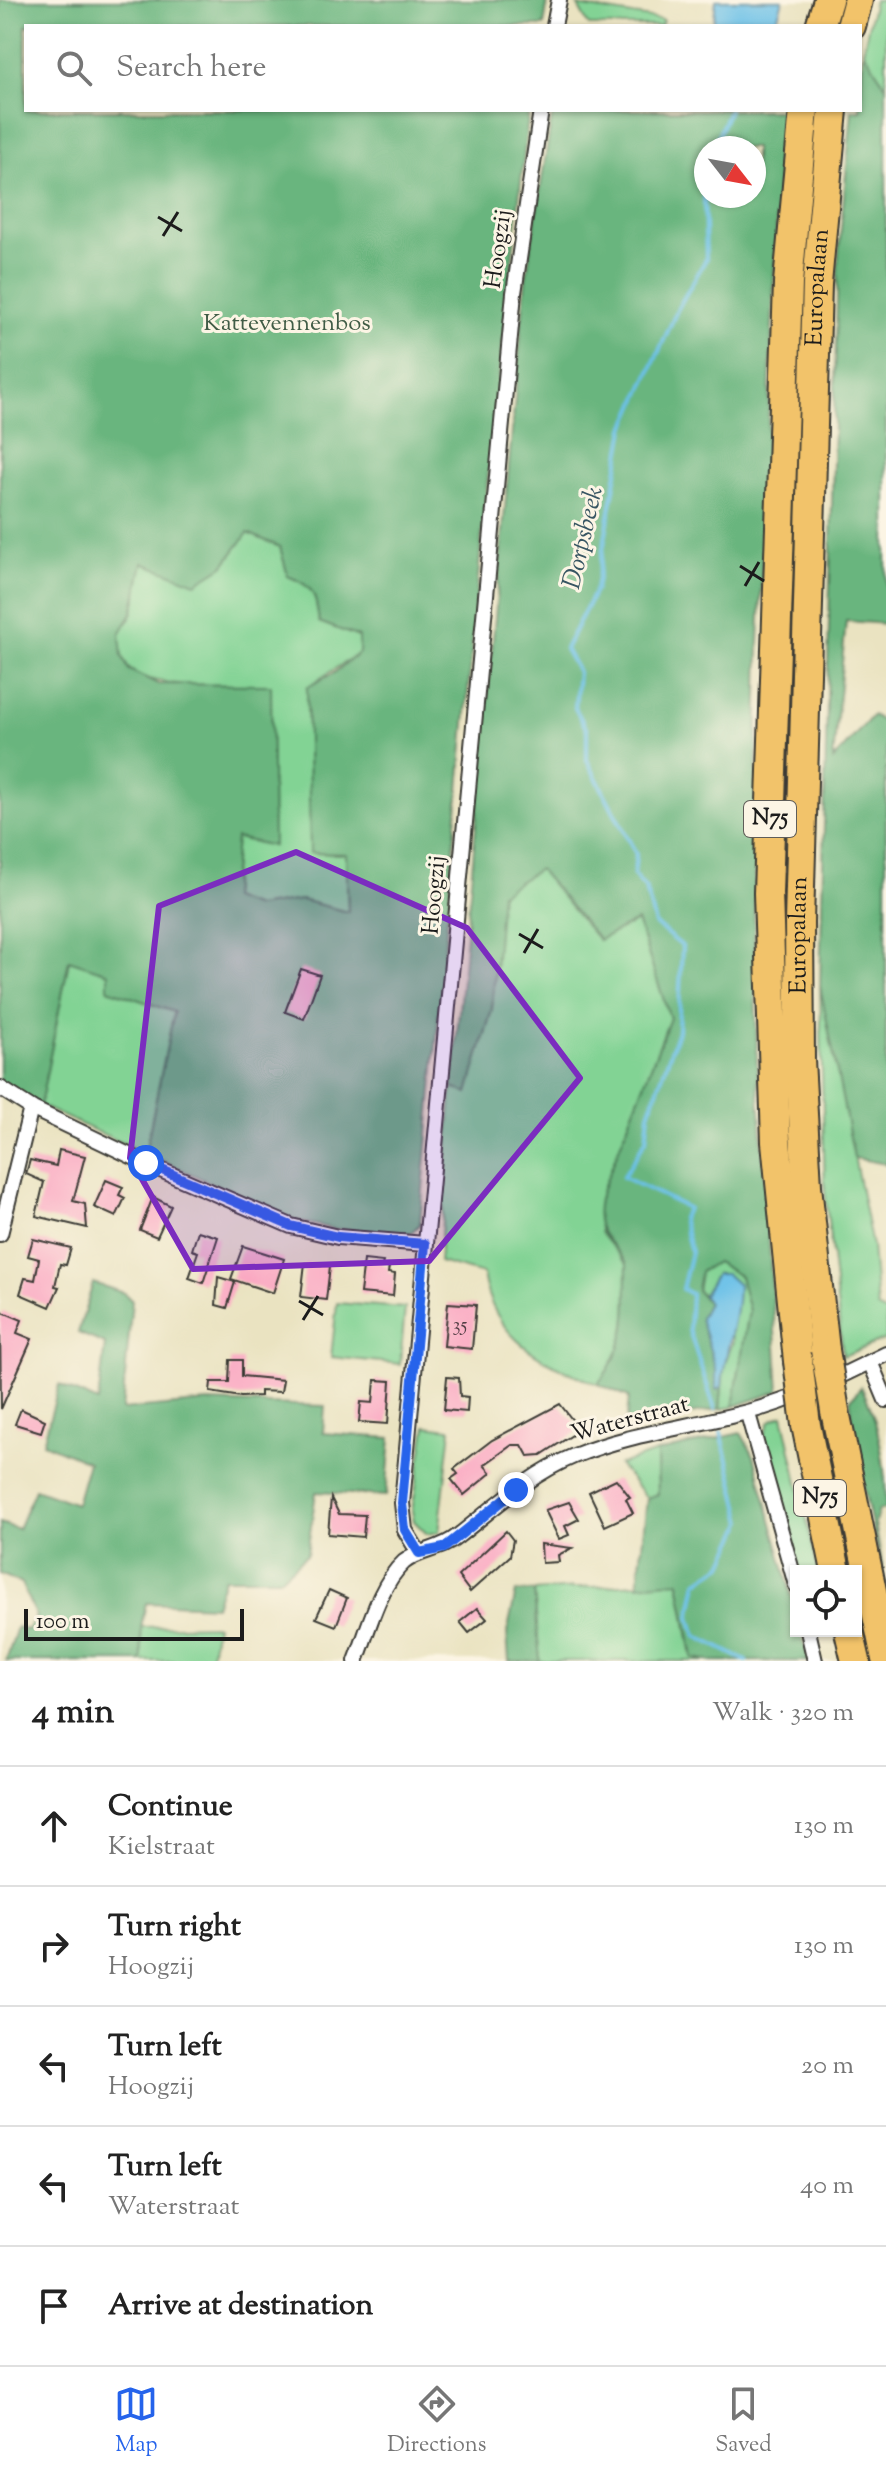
<!DOCTYPE html>
<html lang="en">
<head>
<meta charset="utf-8">
<style>
  :root { --surface:#fff; --page:#f2f2f2; --text:#222; --muted:#767676; --line:#e0e0e0; --accent:#2563eb }
  body { margin:0; font-family:"Sorts Mill Goudy",serif; background:var(--page); color:var(--text) }
  .controls { position:absolute; right:24px; bottom:24px; display:grid; overflow:hidden; border-radius:0px; box-shadow:0 2px 6px #0004 }
  .controls button { width:72px; height:72px; display:grid; place-items:center; padding:0; border:0; border-bottom:2px solid var(--line); background:var(--surface); color:var(--text); font:40px sans-serif }
  .compass { position:absolute; left:694px; top:136px; width:72px; height:72px; border-radius:50%; background:var(--surface); box-shadow:0 2px 6px #0004; rotate:121deg }
  .scale { position:absolute; left:24px; bottom:20px; width:220px; box-sizing:border-box; padding-left:8px; border:4px solid #1c1c1c; border-top:0; font-size:22px; line-height:28px; white-space:nowrap; color:#1c1c1c; -webkit-text-stroke:6px #fcf5e5; paint-order:stroke }
  .stop { position:absolute; width:24px; height:24px; margin:-18px; border:6px solid #2563eb; border-radius:50%; background:#fff }
  .stop.end { background:#2563eb; border-color:#fff; box-shadow:0 2px 8px #0008 }
  .list { margin:0; padding:0; list-style:none }
  h2 { display:flex; justify-content:space-between; align-items:center; height:104px; margin:0; padding:0 32px; font-size:34px }
  h2 small { font-size:26px; font-weight:400; color:var(--muted) }
  .list li { display:grid; grid-template-columns:52px 1fr auto; gap:24px; align-items:center; box-sizing:border-box; height:120px; padding:0 32px; border-top:2px solid var(--line) }
  .list b { display:block; font-size:30px; white-space:nowrap }
  .list p { margin:0; font-size:26px; white-space:nowrap; color:var(--muted) }
  .list em { font-size:26px; font-style:normal; color:var(--muted) }
  .icon { flex:none; width:44px; height:44px; fill:none; stroke:currentColor; stroke-width:2; stroke-linecap:round; stroke-linejoin:round }
  .map { position:relative; flex:none; width:886px; height:1661px; overflow:hidden }
  .search { position:absolute; background:var(--surface); box-shadow:0 2px 6px #0004; left:24px; right:24px; top:24px; height:88px; display:flex; align-items:center; gap:20px; box-sizing:border-box; padding:0 28px; border-radius:0px; color:var(--muted); font-size:30px }
  .sheet { height:704px; background:var(--surface) }
  nav { display:flex; justify-content:space-around; align-items:center; box-sizing:border-box; height:112px; border-top:2px solid var(--line); background:var(--surface); font-size:22px; color:var(--muted) }
  nav a { display:grid; justify-items:center; gap:4px }
  nav .on { color:var(--accent) }
  .map>svg:first-child { display:block }
</style>
</head>
<body>
<div class="map">
<svg width="886" height="1661" viewBox="0 0 886 1661">
  <rect width="100%" height="100%" fill="#fcf5e5"/>
  <filter id="ink" filterUnits="userSpaceOnUse"><feTurbulence type="fractalNoise" baseFrequency=".0125" numOctaves="2"/><feDisplacementMap in="SourceGraphic" scale="16" xChannelSelector="R" yChannelSelector="G"/><feConvolveMatrix kernelMatrix="1 2 1 2 8 2 1 2 1" color-interpolation-filters="sRGB"/></filter>
  <filter id="wash" filterUnits="userSpaceOnUse"><feTurbulence type="fractalNoise" baseFrequency=".006" numOctaves="4" result="noise"/><feDisplacementMap in="SourceGraphic" scale="32" xChannelSelector="R" yChannelSelector="G"/><feGaussianBlur stdDeviation="1.8" result="paint"/><feColorMatrix in="noise" values="0 0 0 0 0 0 0 0 0 0 0 0 0 0 0 0 0 1.4 0 .05"/><feComposite in="paint" operator="in"/></filter>
  <g filter="url(#wash)">
    <rect width="100%" height="100%" fill="#eae3c1"/>
    <g fill="#82d394" stroke="#4f7858" stroke-width="2">
      <path d="M874,0h12v86l-23,-35z"/>
      <path d="M578,6l85,14 -2,6h-72z"/>
      <path d="M248,533l32,14 8,29c27,11 27,17 31,46l40,15v16l-52,34 4,166 35,1 2,58 -47,-12 -45,7 -25,-9 5,-61 36,9 -47,-159c-33,-4 -120,4 -105,-54 2,-7 10,-14 13,-21 5,-16 6,-34 9,-50l81,4z"/>
      <path d="M539,869l59,71 39,-19 33,97 -71,181 1,33 27,32c-1,53 5,76 -29,120 -57,-21 -105,-46 -115,-110l-44,-12 13,-174 16,4 24,-83 8,-116z"/>
      <path d="M69,960l40,13v16l65,23 -29,141 -105,-47z"/>
      <path d="M820,986l52,260 5,62 9,5v26l-43,17 -18,-164z"/>
      <path d="M716,1262l24,14 9,35 -16,96 -13,2 4,-43 9,-25 -17,-67 -13,21 -6,-5 3,-18z"/>
      <path d="M337,1303l68,5 -5,56 -69,-7z"/>
      <path d="M783,1415l35,156h-19l-34,-128 -1,-7 6,-15z"/>
      <path d="M426,1426l25,3 -12,103 -12,2 -13,-13 -2,-10z"/>
      <path d="M657,1452l1,42 -11,4 -28,-33z"/>
      <path d="M679,1581l13,76 18,4h-170l-6,-70z"/>
      <path d="M216,1625l-6,36h-68l-1,-34z"/>
    </g>
    <g fill="#69b57e" stroke="#42684d" stroke-width="2" fill-rule="evenodd">
      <path d="M0,0h548l-4,26h-518v84h503l-45,402 -64,712 -9,9 -77,-4 -42,-9 -147,-67 29,-141 -66,-23v-16l-39,-13 -29,146 -40,-23zM248,533l32,14 8,29c27,11 27,17 31,46l40,15v16l-25,20 -27,14 3,166 36,1 2,58 -47,-12 -45,7 -25,-9 5,-60 37,8 -2,-161 -113,-1 -29,-14 -7,-14 -2,-22 12,-21 11,-50 53,20 27,-17z"/>
      <path d="M863,51l23,35v538l-40,-3 -13,139 40,-45 13,9v440l-32,-6 -34,-172 18,-726 14,-150h8z"/>
      <path d="M553,110h232l-6,50 -20,482 -5,281 3,141 22,327 -46,16 16,-96 -9,-35 -24,-14 -16,10 -3,18 11,13 -8,15 16,52v18l6,-1 -2,22 -94,16 3,-28 -31,-13c34,-44 28,-67 29,-120 -18,-27 -35,-30 -28,-65l71,-181 -33,-97 -38,19 -60,-71 -38,24 -9,116 -24,84 -16,-5 74,-810zM706,148h48v48h-48z"/>
      <path d="M93,1283l31,10 8,8 -10,109 86,-8 117,4 -2,27 68,5 -5,58 -70,-4 -9,62 -26,24h-57l-9,28 -69,-3 -5,24 1,34h-136l11,-34 10,3 9,-13 -15,-34 -21,-9v-51l18,6 17,-40 41,15 12,-42 -45,-19 16,-58 39,17 7,-58 -27,-11z"/>
      <path d="M861,1387c19,33 25,84 25,122l-7,1 -4,13 11,65 -27,-121 -9,-67z"/>
      <path d="M741,1433l13,23 42,157v18h5l8,30h-99l-17,-3 -14,-77 -41,4 9,-87 11,-4 -1,-42z"/>
      <path d="M534,1591l6,70h-31l-2,-28 9,-41z"/>
    </g>
    <g fill="#6cc1e8" stroke="#446e82" stroke-width="2">
      <path d="M716,0h67l-8,26h-62z"/>
      <path d="M716,1274h10l12,11c0,36 -14,67 -16,102l-6,2v-19l-16,-52 8,-15 -5,-8z"/>
    </g>
    <g fill="none" stroke-linecap="round" stroke-linejoin="round">
      <g stroke="#6cc1e8" stroke-width="4">
        <path d="M713,148l16,-38"/>
        <path d="M706,161l-3,5 3,93 -28,49 -53,120 -29,161 -31,60 13,23 -3,36 12,22v30l49,94 -2,21 12,14 9,35 27,22 -4,85 -29,83 -3,26 -23,37 65,31 -6,10 9,34 -9,37 9,5 -2,36 26,79"/>
        <path d="M721,1432l22,90 -20,43 -26,17 -7,35 6,19 50,25"/>
      </g>
    </g>
    <g id="blocks">
      <g fill="#faa9c2">
        <path d="M301,969l19,6 -16,44 -19,-7z"/>
        <path d="M59,1150l26,6 -12,45 12,3 2,24 -51,-12 8,-34 -18,-8 4,-14 26,6z"/>
        <path d="M106,1180l17,7 -4,8 6,3 -9,19 -22,-10z"/>
        <path d="M153,1197l18,9 -14,31 -17,-7z"/>
        <path d="M198,1231l20,6 -15,46 -14,-5 9,-26 -6,-2z"/>
        <path d="M33,1239l38,9 -5,17 -6,-1 -5,22 4,1 -9,20 -30,-13 5,-16 10,2 4,-21 -11,-3z"/>
        <path d="M243,1246l41,13 -11,34 -42,-14z"/>
        <path d="M364,1260l19,2 -1,4 7,1 -1,6 7,1 -2,22 -33,-3z"/>
        <path d="M305,1263l25,3 -4,34 -25,-3z"/>
        <path d="M218,1277l17,5 -8,26 -11,-3z"/>
        <path d="M448,1303l28,2 -4,44 -28,-3z"/>
        <path d="M3,1312l19,8 -5,13 15,6 -31,70 -1,-89z"/>
        <path d="M230,1360h12v16l41,4 -2,12 -21,-1v5l-19,1 -31,-5 1,-10h18z"/>
        <path d="M447,1377l12,1 1,18 8,1 -1,15 -23,-2z"/>
        <path d="M375,1380l16,1 -3,43 -29,-2 2,-20 12,1z"/>
        <path d="M560,1404l20,26 -39,25 -13,1 -6,-11h-10l-28,20 7,8 -27,22 -13,-16 7,-5 -4,-5 38,-29z"/>
        <path d="M21,1409l24,11 -4,12 -26,-8z"/>
        <path d="M616,1479l14,18 -4,2 7,14 -28,13 -16,-34z"/>
        <path d="M331,1498l8,16 26,1 -2,22 -35,-3z"/>
        <path d="M569,1502l10,17 -14,7 4,9 -10,4 -14,-29z"/>
        <path d="M506,1531l7,9 -3,16 -40,36 -12,-16z"/>
        <path d="M541,1544l31,4 -14,7 1,7 -17,1z"/>
        <path d="M329,1590l18,8 -11,28 -20,-8z"/>
        <path d="M477,1608l10,11 -18,14 -9,-11z"/>
      </g>
    </g>
  </g>
  <g filter="url(#ink)">
    <use href="#blocks" fill-opacity="0" stroke="#3b3a35" stroke-width="2"/>
    <g fill="none" stroke-linecap="round" stroke-linejoin="round">
      <defs>
        <g id="street">
          <path d="M554,26l5,-26"/>
          <path d="M0,1088l33,21 123,59 135,58 47,11 87,7"/>
          <path d="M0,1234l31,-126"/>
          <path d="M871,1364l15,36"/>
          <path d="M826,1383l60,-29"/>
          <path d="M748,1414l48,171"/>
          <path d="M419,1553l-14,-23 -3,-27 112,-1210 27,-183"/>
          <path d="M808,1631l7,30"/>
          <path d="M356,1661c12,-30 23,-76 48,-99 16,-13 36,-11 54,-26 37,-29 72,-62 116,-80 73,-30 156,-31 229,-63"/>
        </g>
        <g id="highway">
          <path d="M820,26l8,-26"/>
          <path d="M851,26l7,-26"/>
          <path id="s1" d="M825,1350l-18,-164 -7,-126 -1,-138 18,-638 16,-174"/>
          <path d="M798,1361l-22,-219 -8,-249 20,-610 16,-173"/>
          <path d="M835,1411l51,248"/>
          <path d="M806,1425l30,146"/>
          <path d="M849,1631l7,30"/>
        </g>
      </defs>
      <use href="#street" stroke="#3b3a35" stroke-width="18"/>
      <use href="#highway" stroke="#3b3a35" stroke-width="32"/>
      <use href="#street" stroke="#fff" stroke-width="14"/>
      <use href="#highway" stroke="#f2c36a" stroke-width="28"/>
      <defs>
        <g id="highway-bridge">
          <path d="M825,1350l10,61"/>
          <path d="M798,1361l8,64"/>
        </g>
      </defs>
      <use href="#highway-bridge" stroke="#3b3a35" stroke-width="32" stroke-linecap="butt"/>
      <use href="#highway-bridge" stroke="#f2c36a" stroke-width="28"/>
    </g>
  </g>
  <g fill="none" stroke-linecap="round" stroke-linejoin="round" filter="url(#ink)">
    <path stroke="#2563eb" stroke-width="10" d="M146,1163l145,63 47,11 87,7 -23,259 3,27 14,23 25,-5 72,-58"/>
  </g>
  <path fill="#7b2cbf" fill-opacity="0.2" stroke="#7b2cbf" stroke-width="6" stroke-linejoin="round" d="M296,852l171,76 113,150 -151,183 -236,8 -63,-111 29,-252z"/>
  <path fill="none" stroke="#1c1c1c" stroke-width="3" d="M158,217l24,14M163,236l15,-24M740,566l24,15M745,586l14,-24M519,934l24,14M524,953l14,-24M299,1301l24,14M303,1320l15,-24"/>
  <g text-anchor="middle" dominant-baseline="central" stroke-width="6" stroke-linejoin="round" paint-order="stroke">
    <g font-size="20" fill="#543f46">
      <text x="460" y="1326">35</text>
    </g>
    <g fill="#fcf5e5" stroke="#5f5d58" stroke-width="2">
      <rect x="744" y="801" width="52" height="36" rx="6"/>
      <rect x="794" y="1480" width="52" height="36" rx="6"/>
    </g>
    <g font-size="22" font-weight="bold" fill="#1c1c1c">
      <text x="770" y="819">N75</text>
      <text x="820" y="1498">N75</text>
    </g>
    <g font-size="24" fill="#1c1c1c" stroke="#fcf5e5">
      <text transform="translate(499 249) rotate(-82)">Hoogzij</text>
      <text stroke="none"><textPath href="#s1" startOffset="1064">Europalaan</textPath></text>
      <text transform="translate(435 895) rotate(-85)">Hoogzij</text>
      <text stroke="none"><textPath href="#s1" startOffset="416">Europalaan</textPath></text>
      <text transform="translate(630 1420) rotate(-15)">Waterstraat</text>
    </g>
    <g font-size="24" fill="#405c46" stroke="#fcf5e5">
      <text x="287" y="324">Kattevennenbos</text>
    </g>
    <g font-size="26" font-style="italic" fill="#385663" stroke="#fcf5e5">
      <text transform="translate(584 538) rotate(-77)">Dorpsbeek</text>
    </g>
  </g>
</svg>
<div class="controls">
<button><svg class="icon" aria-label="locate" viewBox="0 0 24 24"><circle cx="12" cy="12" r="6"/><path d="M12 2v4M12 18v4M2 12h4M18 12h4"/></svg></button>
</div>
<svg class="compass" viewBox="-18 -18 36 36"><path d="M0-13l5 13h-10z" fill="#e53935"/><path d="M0 13l5-13h-10z" fill="#767676"/></svg>
<div class="scale">100 m</div>
<div class="stop" style="left:146px;top:1163px"></div>
<div class="stop end" style="left:516px;top:1490px"></div>
<div class="search"><svg class="icon" aria-label="search" viewBox="0 0 24 24"><circle cx="10" cy="10" r="6"/><path d="M15 15l6 6"/></svg>Search here</div>
</div>
<section class="sheet">
<h2>4 min<small>Walk · 320 m</small></h2>
<ul class="list">
<li><svg class="icon" aria-label="ahead" viewBox="0 0 24 24"><path d="M12 20V5M6 11l6-6 6 6"/></svg><div><b>Continue</b><p>Kielstraat</p></div><em>130 m</em></li>
<li><svg class="icon" aria-label="right" viewBox="0 0 24 24"><path d="M7 20v-9h11M14 6l5 5-5 5"/></svg><div><b>Turn right</b><p>Hoogzij</p></div><em>130 m</em></li>
<li><svg class="icon" aria-label="left" viewBox="0 0 24 24"><path d="M17 20v-9H6M10 6l-5 5 5 5"/></svg><div><b>Turn left</b><p>Hoogzij</p></div><em>20 m</em></li>
<li><svg class="icon" aria-label="left" viewBox="0 0 24 24"><path d="M17 20v-9H6M10 6l-5 5 5 5"/></svg><div><b>Turn left</b><p>Waterstraat</p></div><em>40 m</em></li>
<li><svg class="icon" aria-label="arrive" viewBox="0 0 24 24"><path d="M6 21V4h12l-3 4 3 4H6"/></svg><div><b>Arrive at destination</b></div></li>
</ul>
</section>
<nav>
<a class="on"><svg class="icon" aria-label="map" viewBox="0 0 24 24"><path d="M3 6l6-2 6 2 6-2v14l-6 2-6-2-6 2zM9 4v14M15 6v14"/></svg>Map</a>
<a><svg class="icon" aria-label="directions" viewBox="0 0 24 24"><path d="M12 3l9 9-9 9-9-9zM9 14v-3h6M13 9l2 2-2 2"/></svg>Directions</a>
<a><svg class="icon" aria-label="saved" viewBox="0 0 24 24"><path d="M7 4h10v16l-5-4-5 4z"/></svg>Saved</a>
</nav>
</body>
</html>
